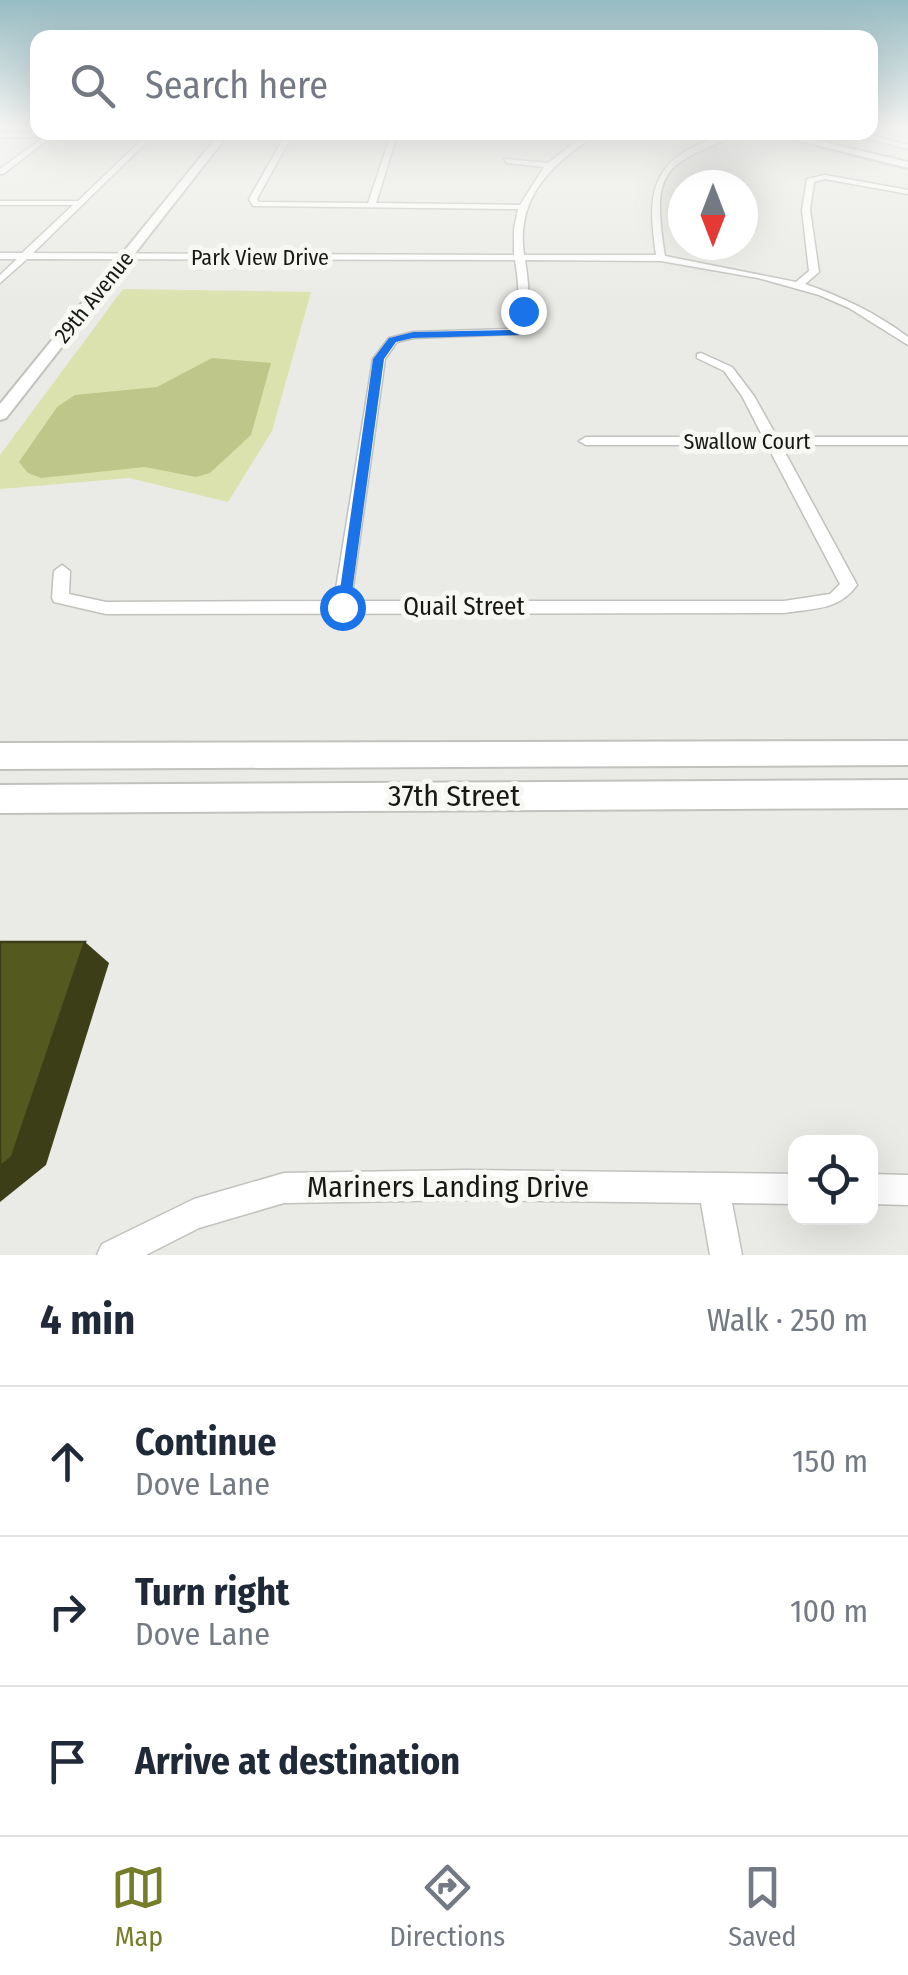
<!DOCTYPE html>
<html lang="en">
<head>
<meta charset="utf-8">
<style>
  :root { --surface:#fff; --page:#f2f2f3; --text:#1f2937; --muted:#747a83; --line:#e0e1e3; --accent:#767d28 }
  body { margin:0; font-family:"Fira Sans Condensed",sans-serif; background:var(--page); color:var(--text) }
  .controls { position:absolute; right:30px; bottom:30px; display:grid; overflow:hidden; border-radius:20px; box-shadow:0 10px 40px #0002 }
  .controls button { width:90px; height:90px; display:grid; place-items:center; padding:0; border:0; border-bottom:2px solid var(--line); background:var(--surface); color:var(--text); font:50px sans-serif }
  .compass { position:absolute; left:668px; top:170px; width:90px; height:90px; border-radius:50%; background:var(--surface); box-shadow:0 10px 40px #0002; rotate:180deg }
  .stop { position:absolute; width:30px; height:30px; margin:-22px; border:8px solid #1a73e8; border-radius:50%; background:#fff }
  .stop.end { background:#1a73e8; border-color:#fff; box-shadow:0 2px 10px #0008 }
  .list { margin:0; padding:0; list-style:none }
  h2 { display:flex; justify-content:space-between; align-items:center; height:130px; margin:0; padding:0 40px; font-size:42px }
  h2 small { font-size:32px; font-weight:400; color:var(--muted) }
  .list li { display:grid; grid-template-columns:65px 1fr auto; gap:30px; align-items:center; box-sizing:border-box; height:150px; padding:0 40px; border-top:2px solid var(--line) }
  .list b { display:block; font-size:38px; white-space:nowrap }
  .list p { margin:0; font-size:32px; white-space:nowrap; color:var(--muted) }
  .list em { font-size:32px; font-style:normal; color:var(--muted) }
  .icon { flex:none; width:55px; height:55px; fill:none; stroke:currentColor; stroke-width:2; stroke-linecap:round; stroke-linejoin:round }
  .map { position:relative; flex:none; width:908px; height:1255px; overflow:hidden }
  .search { position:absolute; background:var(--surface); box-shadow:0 10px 40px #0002; left:30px; right:30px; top:30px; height:110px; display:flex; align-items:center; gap:25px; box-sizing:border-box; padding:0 35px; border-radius:20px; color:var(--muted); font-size:38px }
  .sheet { height:580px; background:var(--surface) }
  nav { display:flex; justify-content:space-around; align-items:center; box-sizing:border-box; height:140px; border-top:2px solid var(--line); background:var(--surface); font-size:28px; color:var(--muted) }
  nav a { display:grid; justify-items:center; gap:5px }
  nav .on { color:var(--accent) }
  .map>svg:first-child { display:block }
</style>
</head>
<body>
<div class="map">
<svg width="908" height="1255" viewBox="0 0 908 1255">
  <rect width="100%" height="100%" fill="#eaeae6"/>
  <path fill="#dbe2ad" d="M123,289l188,3 -39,139 -44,71 -99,-24 -129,11v-34z"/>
  <path fill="#bfc68a" d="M212,358l59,5 -20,72 -41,38 -14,4 -51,-10 -104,11 -13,-5 -9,-11 38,-55 18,-12 82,-8z"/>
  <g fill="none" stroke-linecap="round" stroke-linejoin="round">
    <defs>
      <g id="minor">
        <path d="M58,132l-55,42h-3v-5l44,-32h-44v-4z"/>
        <path d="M150,132h7l-124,121 481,2v-26l4,-20 -265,-3 -4,-7 38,-67h7l-37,67 2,3 109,1 24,-71h6l-22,71 144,2 24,-38 -37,-4 -3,-4 44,4 30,-23 -34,-8 39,5 18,-5c-47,29 -86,64 -77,123h132c-7,-50 -10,-88 44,-111 15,-6 29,-12 45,-12 -78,33 -95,31 -80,124l131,26 13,-11 -7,-61 5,-31 18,-4 83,15v4l-83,-15 -11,3 -4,28 9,62 -14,12c38,13 71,29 103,53v8l-59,-37 -30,-13 -61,-17 -97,-17 -136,-1c4,26 7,51 -6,74l-106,4 -16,4 -12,17 -34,242h433l46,-7 10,-10 -73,-139h-181l-7,-4 7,-4h177l-21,-41 -18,-25 -27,-13v-4l4,-1 31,14 22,29 23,41h131v8h-127l76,140c-19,26 -43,23 -73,28l-678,1 -52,-12 -2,-4 2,-27 8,-6 8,6 -1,23 37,8 228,-1 39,-242 16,-21 24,-6 98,-3c10,-22 8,-45 4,-69l-488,-1 -27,24v-8l17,-16h-17v-6h22l51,-48h-73v-4h78z"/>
        <path d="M846,132h13l49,13v4z"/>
        <path d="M468,1170l328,4v30l-64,-1 10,52h-32l-9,-52 -233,-3 -184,3 -85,25 -53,27h-49l5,-11 92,-45 90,-26z"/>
        <path d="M870,1174l38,1v30l-38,-1z"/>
      </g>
      <path id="tertiary" d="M221,132h9l-224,286 -6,2v-16z"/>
      <g id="secondary">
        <path d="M764,132h18l126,30v6z"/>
        <path d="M908,741v24l-908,4v-26z"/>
        <path d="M908,780v28l-908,5v-28z"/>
      </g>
    </defs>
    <use href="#minor" stroke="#c1c1bd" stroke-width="3"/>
    <use href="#tertiary" stroke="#c1c1bd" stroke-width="4"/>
    <use href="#secondary" stroke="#c1c1bd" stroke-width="4"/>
    <use href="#minor" fill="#fff" fill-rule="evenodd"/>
    <use href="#tertiary" fill="#fff" fill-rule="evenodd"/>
    <use href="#secondary" fill="#fff" fill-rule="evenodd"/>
  </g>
  <path fill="#3b3e16" d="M85,942l24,21 -63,202 -46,37v-35z"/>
  <path fill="#54591f" stroke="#3b3e16" stroke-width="2.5" d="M0,942h85l-73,215 -12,10z"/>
  <linearGradient id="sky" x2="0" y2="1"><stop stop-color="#97bbc2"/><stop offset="0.42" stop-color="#f6f6f4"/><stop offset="1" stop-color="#f6f6f4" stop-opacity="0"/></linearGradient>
  <rect width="908" height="302" fill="url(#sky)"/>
  <path fill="#1a73e8" d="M523,308l5,3 -10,24 -105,3 -17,4 -12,17 -34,248 -2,4h-11l36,-252 16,-21 24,-6 98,-2z"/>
  <g text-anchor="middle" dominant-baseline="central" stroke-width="10" stroke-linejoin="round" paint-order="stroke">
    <g font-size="22" fill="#171715" stroke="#f7f8f3">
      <text x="260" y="257">Park View Drive</text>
      <text transform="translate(94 297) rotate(-51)">29th Avenue</text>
      <text x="747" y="441">Swallow Court</text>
    </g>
    <g font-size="25" fill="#171715" stroke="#f7f8f3">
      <text x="464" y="607">Quail Street</text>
    </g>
    <g font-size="30" fill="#171715" stroke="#f7f8f3">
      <text x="454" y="796">37th Street</text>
      <text x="448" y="1187">Mariners Landing Drive</text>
    </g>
  </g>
</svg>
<div class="controls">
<button><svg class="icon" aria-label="locate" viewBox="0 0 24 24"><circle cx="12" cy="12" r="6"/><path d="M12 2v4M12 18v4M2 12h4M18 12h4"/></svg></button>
</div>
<svg class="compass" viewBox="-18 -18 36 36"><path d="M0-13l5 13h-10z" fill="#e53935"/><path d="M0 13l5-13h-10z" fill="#747a83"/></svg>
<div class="stop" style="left:342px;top:607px"></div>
<div class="stop end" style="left:523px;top:311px"></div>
<div class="search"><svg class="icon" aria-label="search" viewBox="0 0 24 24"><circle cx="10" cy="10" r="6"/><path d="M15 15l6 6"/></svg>Search here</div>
</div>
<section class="sheet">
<h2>4 min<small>Walk · 250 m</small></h2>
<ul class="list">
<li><svg class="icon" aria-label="ahead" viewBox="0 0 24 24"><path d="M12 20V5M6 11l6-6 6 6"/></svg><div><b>Continue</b><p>Dove Lane</p></div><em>150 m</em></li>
<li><svg class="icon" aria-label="right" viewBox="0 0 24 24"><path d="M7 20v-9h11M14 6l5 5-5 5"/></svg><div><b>Turn right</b><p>Dove Lane</p></div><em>100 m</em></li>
<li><svg class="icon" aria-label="arrive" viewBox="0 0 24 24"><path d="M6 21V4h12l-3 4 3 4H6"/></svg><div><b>Arrive at destination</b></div></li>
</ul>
</section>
<nav>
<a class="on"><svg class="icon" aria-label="map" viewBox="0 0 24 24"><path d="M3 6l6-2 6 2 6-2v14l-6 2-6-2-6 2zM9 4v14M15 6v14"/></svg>Map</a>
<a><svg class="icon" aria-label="directions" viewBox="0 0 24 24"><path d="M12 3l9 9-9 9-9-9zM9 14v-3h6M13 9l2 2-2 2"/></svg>Directions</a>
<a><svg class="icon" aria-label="saved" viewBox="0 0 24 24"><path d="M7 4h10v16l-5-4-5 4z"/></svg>Saved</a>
</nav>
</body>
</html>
